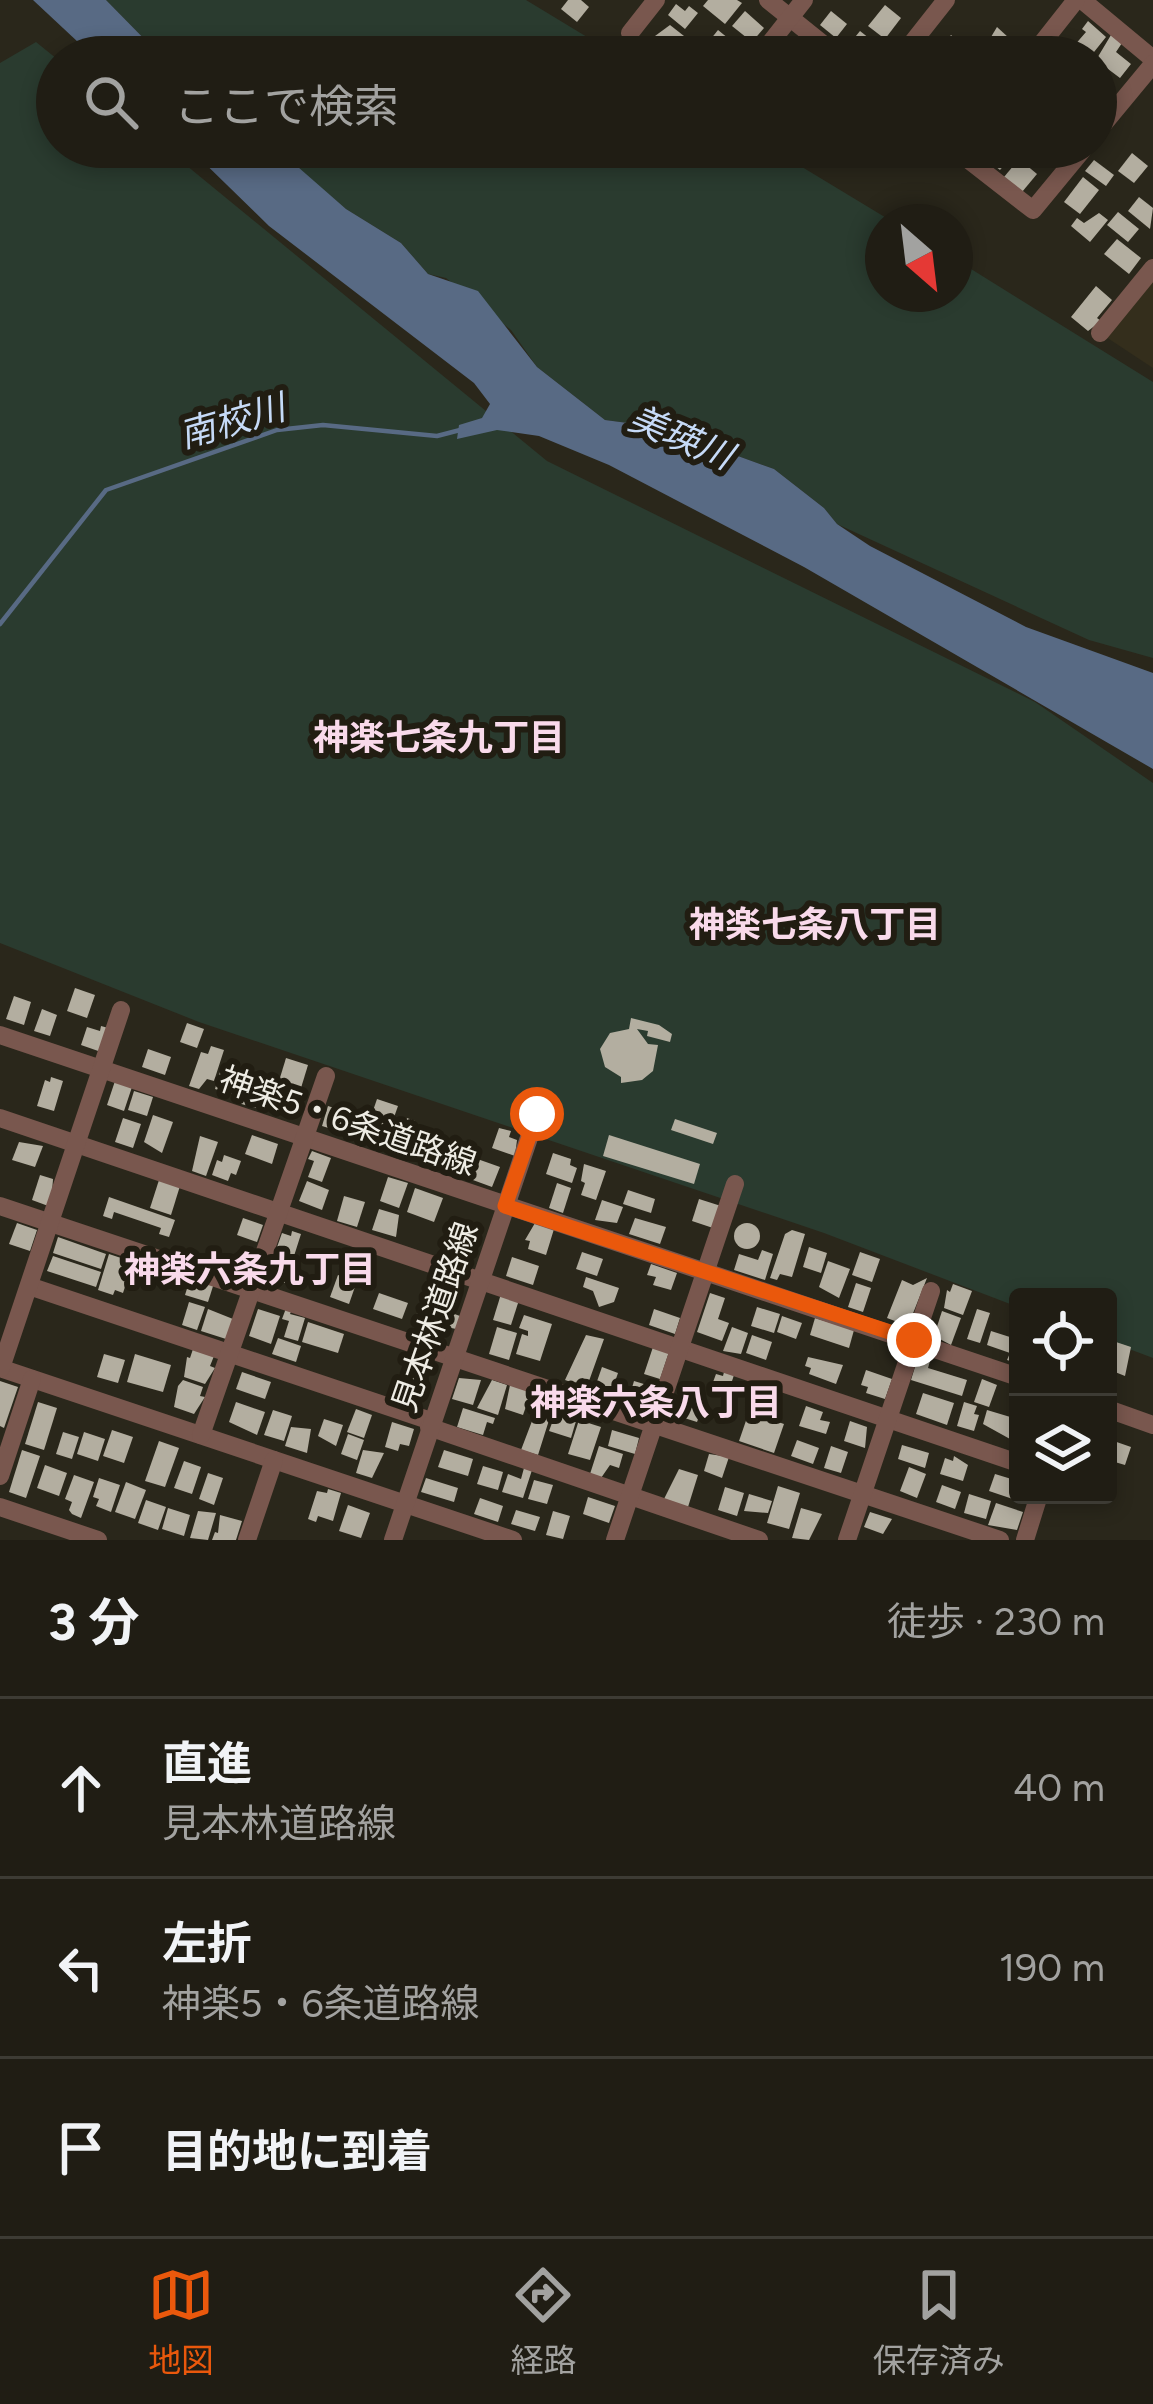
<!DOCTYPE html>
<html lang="ja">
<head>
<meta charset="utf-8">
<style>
  :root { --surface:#201d14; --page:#28261d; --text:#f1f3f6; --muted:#a2a2a0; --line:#3d3b34; --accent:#ea580c }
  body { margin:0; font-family:Figtree,"Noto Sans JP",sans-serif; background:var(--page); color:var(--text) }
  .controls { position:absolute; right:36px; bottom:36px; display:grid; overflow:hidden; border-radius:12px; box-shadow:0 6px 18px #0003 }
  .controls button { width:108px; height:108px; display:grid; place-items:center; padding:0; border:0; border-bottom:3px solid var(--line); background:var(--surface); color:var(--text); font:60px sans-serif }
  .compass { position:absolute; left:865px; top:204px; width:108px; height:108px; border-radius:50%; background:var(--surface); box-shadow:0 6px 18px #0003; rotate:152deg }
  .stop { position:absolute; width:36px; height:36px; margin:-27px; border:9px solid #ea580c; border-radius:50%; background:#fff }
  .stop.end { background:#ea580c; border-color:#fff; box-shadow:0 3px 12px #0008 }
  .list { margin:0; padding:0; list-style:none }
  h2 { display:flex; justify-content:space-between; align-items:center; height:156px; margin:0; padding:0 48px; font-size:51px }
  h2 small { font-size:39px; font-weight:400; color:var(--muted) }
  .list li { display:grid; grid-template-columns:78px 1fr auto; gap:36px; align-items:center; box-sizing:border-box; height:180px; padding:0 48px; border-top:3px solid var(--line) }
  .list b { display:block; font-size:45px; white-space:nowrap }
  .list p { margin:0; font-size:39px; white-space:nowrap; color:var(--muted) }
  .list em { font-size:39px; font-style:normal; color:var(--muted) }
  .icon { flex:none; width:66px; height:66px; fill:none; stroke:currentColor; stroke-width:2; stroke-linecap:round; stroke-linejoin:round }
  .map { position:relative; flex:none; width:1153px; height:1540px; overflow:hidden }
  .search { position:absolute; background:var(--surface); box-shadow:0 6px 18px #0003; left:36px; right:36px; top:36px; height:132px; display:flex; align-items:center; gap:30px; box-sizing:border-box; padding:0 42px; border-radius:66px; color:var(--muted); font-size:45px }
  .sheet { height:696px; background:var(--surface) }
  nav { display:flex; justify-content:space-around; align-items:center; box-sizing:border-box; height:168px; border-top:3px solid var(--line); background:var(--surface); font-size:33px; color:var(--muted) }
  nav a { display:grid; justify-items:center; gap:6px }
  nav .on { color:var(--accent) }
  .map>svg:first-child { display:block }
</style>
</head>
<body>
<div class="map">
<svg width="1153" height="1540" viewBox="0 0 1153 1540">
  <rect width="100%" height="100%" fill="#2a271b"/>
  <path fill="#342e1c" d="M1153,268v100l-53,-35z"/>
  <g fill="#2a3b2f">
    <path d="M106,0h420l94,57h-458z"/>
    <path d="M36,42l21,17v88h107l383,314 488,241 118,81v575l-45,-17v-44h-90v10l-194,-74 -625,-211 -199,-79v-880z"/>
    <path d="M272,147h497l124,75h-10v72h72v-35l198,123v276l-64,-18 -252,-116 -13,-16 -50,-39 -116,-42 -53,-7 -68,-53 -26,-37 -65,-52 -18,-4 -27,-31 -55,-34z"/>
  </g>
  <g fill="#586a84">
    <path d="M33,0h73l56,57h-68z"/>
    <path d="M188,147h97l-3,6 64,56 55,34 27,31 50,17 59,76 68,53 53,7 116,42 50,39 13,16 33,22 156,81 127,46v96l-349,-202 -195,-102 -70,-29 -42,-6 -40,9 2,-14 23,-7 8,-14 -16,-21 -205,-157z"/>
  </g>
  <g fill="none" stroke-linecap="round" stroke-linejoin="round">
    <path stroke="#586a84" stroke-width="4.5" d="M0,624l106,-134 171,-60 46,-5 114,11 27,-7"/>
  </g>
  <g fill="#b3aea0">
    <path d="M568,0h13l8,7 -12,15 -16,-13z"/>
    <path d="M708,0h29l5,3 -17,21 -22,-18z"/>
    <path d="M676,4l9,7 4,-5 9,7 -13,16 -17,-14z"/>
    <path d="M885,5l16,13 -16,21 -17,-13z"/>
    <path d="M745,11l19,17 -12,14 -20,-16z"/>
    <path d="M831,11l16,13 -11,14 -16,-13z"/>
    <path d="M1088,21l18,16 -16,20h-6l-11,-10 13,-15 -4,-3z"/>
    <path d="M670,25l14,11 -11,14 -18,-14z"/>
    <path d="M997,27l23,21 -8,9h-6l-18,-15z"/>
    <path d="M718,30l21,17 -8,10h-10l-15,-12z"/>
    <path d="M860,31l19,15 10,11h-29l-13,-10z"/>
    <path d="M951,35l17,14 -7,8h-20l-5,-3z"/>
    <path d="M1111,35l11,8 -6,9 15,12 -11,14 -24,-18z"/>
    <path d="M994,147h14l7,5 -15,18 -15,-12z"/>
    <path d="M1132,153l16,13 -14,17 -16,-12z"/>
    <path d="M1019,159l18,15 -15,18 -18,-15z"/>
    <path d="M1094,160l20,15 -8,11 -21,-15z"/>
    <path d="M1083,177l16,13 -19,24 -16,-12z"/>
    <path d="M1139,197l14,11 -3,21 -22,-18z"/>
    <path d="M1118,212l21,17 -11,13 -21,-17z"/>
    <path d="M1099,213l9,7 -18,22 -19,-16 6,-8 7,5z"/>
    <path d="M1117,239l24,19 -12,16 -25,-20z"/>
    <path d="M1096,286l16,14 -15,18 4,3 -13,10 -17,-14z"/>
    <path d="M75,988l20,7 -8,23 -20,-7z"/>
    <path d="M14,996l17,6 -7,23 -18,-6z"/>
    <path d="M42,1009l15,6 -7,21 -16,-5z"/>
    <path d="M631,1018l28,7 13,9 -2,8 -23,-6 1,-5 -11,-2 11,15 10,1 -5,26 -11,9 -21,3v-6l-16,-10 -5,-18 10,-16 19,-4z"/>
    <path d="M187,1023l17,6 -7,19 -17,-6z"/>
    <path d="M101,1026l11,3 -8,24 -23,-8 6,-18 13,4z"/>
    <path d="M211,1046l13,4 -10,31 -7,-2 -8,10 -10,-3 12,-34 7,2z"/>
    <path d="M148,1049l23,8 -6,18 -23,-8z"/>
    <path d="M286,1058l22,7 -7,23 -22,-7z"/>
    <path d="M222,1065l17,6 -7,23 -17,-5z"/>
    <path d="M51,1077l12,4 -9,30 -17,-5 8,-26 5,2z"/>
    <path d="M246,1079l17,5 -7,24 -18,-5z"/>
    <path d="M115,1081l17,6 -8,24 -17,-6z"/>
    <path d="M134,1091l19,6 -6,19 -19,-6z"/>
    <path d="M377,1099l21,7 -12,34 -20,-9z"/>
    <path d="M328,1106l30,10 -7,19 -29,-9z"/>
    <path d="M153,1115l20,7 -11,31 -18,-11z"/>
    <path d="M123,1118l18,6 -8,24 -18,-6z"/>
    <path d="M407,1118l8,3 -11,35 -17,-6 9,-26 8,3z"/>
    <path d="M675,1119l42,14 -4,11 -42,-14z"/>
    <path d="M499,1128l12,3 -2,6 8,3 -2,16 -23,-8z"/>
    <path d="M252,1135l26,9 -6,20 -27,-10z"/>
    <path d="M609,1135l91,29 -6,20 -91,-28z"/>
    <path d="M200,1136l18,6 -12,34 -14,-5z"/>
    <path d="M19,1142l24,4 -8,21 -23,-7z"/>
    <path d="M312,1151l19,7 -9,24 -14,-5 6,-16 -6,-2z"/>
    <path d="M553,1153l18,6 -1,6 7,3 -5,15 -26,-9z"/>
    <path d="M224,1155l17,6 -5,14 -5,-2 -3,8 -16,-6 5,-15 5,2z"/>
    <path d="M469,1156l31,11 -8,20 -30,-11z"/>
    <path d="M584,1164l22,7 -10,29 -15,-5 4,-12 -4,-2z"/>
    <path d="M40,1175l13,4 -2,28 -19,-7z"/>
    <path d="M388,1177l20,6 -9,25 -19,-7z"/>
    <path d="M159,1180l21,6 -9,29 -21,-7z"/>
    <path d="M307,1181l22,9 -7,20 -23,-9z"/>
    <path d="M557,1183l14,5 -8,25 -14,-5z"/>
    <path d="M415,1188l28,10 -9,24 -27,-10z"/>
    <path d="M628,1190l27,9 -4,14 -28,-9z"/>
    <path d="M344,1196l21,6 -8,25 -20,-6z"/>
    <path d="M109,1197l66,23 -6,17 -10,-3 2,-6 -47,-16 -2,7 -9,-3z"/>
    <path d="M699,1199l22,7 -8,22 -21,-7z"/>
    <path d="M602,1200l21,7 -6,16 -22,-3z"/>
    <path d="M379,1209l20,6 -3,22 -24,-7z"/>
    <path d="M243,1218l20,7 -6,17 -20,-7z"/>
    <path d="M635,1218l31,9 -6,17 -31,-10z"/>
    <circle cx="747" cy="1236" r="13"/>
    <path d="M17,1223l20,7 -7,21 -21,-7z"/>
    <path d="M535,1223l19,6 -8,26 -18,-6 2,-8 -5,-1z"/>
    <path d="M454,1230l16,4 -9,29 -21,-6 4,-13 5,1z"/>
    <path d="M792,1230l13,4 -13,43 -12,-3 -3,6 -7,-2 15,-44z"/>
    <path d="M292,1231l9,3 -7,22 -18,-6 6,-17 9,3z"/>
    <path d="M58,1237l48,17 -5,15 -48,-16z"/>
    <path d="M809,1247l18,6 -6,20 -18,-6z"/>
    <path d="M762,1250l11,4 -8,26 -31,-10 5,-16 19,6z"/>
    <path d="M582,1252l21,7 -6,17 -21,-7z"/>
    <path d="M860,1252l20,7 -8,23 -20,-7z"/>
    <path d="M109,1254l24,8 -10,31 -8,-3 -2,5 -15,-5z"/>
    <path d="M53,1256l48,16 -5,15 -49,-16z"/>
    <path d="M281,1257l18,6 -8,22 -18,-6z"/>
    <path d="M512,1257l27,9 -6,19 -27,-9z"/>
    <path d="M828,1261l22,8 -11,29 -20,-11z"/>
    <path d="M651,1264l26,9 -6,17 -18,-5 3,-8 -9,-2z"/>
    <path d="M192,1273l23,7 -7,22 -23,-7z"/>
    <path d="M338,1275l19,6 -8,23 -19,-7z"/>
    <path d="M586,1277l33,11 -5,14 -15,5 -6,-16 -10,-4z"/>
    <path d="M432,1278l17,6 -8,23 -17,-6z"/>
    <path d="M927,1278l-19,48 -21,-8 15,-38 11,5z"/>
    <path d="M856,1283l15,5 -8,24 -15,-5z"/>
    <path d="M953,1284l19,7 -9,24 -19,-7 3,-18 3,2z"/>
    <path d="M379,1293l29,10 -6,16 -29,-10z"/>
    <path d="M710,1293l15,5 -7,21 11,4 -7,18 -25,-9z"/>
    <path d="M501,1294l18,6 -8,25 -18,-5z"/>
    <path d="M189,1302l16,5 -8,23 -15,-5z"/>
    <path d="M421,1302l39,14 -4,13 -23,-5 -3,8 -7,-3 4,-9 -11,-4z"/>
    <path d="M288,1303l6,2 -4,9 15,4 -7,23 -14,-4 5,-16 -7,-2z"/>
    <path d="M757,1307l23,7 -6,19 -23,-7z"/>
    <path d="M208,1309l25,10 -7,20 -25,-8z"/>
    <path d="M258,1309l22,7 -9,28 -22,-8z"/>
    <path d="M654,1309l26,9 -5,16 -26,-9z"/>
    <path d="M977,1309l13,4 -10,30 -13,-4z"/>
    <path d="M942,1311l19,7 -10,27 -17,-9z"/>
    <path d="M524,1315l28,9 -12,37 -24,-7 6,-20 6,2v-5l-9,-3z"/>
    <path d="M782,1316l20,7 -6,16 -19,-7z"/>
    <path d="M815,1318l39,12 -5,18 -39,-13z"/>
    <path d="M308,1322l36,12 -6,19 -36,-11z"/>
    <path d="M497,1327l20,6 -8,27 -20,-6z"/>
    <path d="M732,1327l16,6 -7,21 -18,-3z"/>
    <path d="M991,1331l22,7 -2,6 7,3 -5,15 -6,-2 3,-7 -23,-8z"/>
    <path d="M586,1335l18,4 -15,42 -7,-3 -3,7 -14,-5z"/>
    <path d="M752,1335l20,7 -6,18 -20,-7z"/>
    <path d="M278,1338l23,8 -5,16 -24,-8z"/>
    <path d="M1116,1342l15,5 -6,29 -15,-6 -2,-18 4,1z"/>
    <path d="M653,1347l16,5 -9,27 -16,-5z"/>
    <path d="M193,1349l21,7 -4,10 5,2 -10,16 -21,-7 3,-20 3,1z"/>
    <path d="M104,1354l21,6 -7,23 -21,-6z"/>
    <path d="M135,1354l36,11 -8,27 -36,-10z"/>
    <path d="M808,1357l35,8 -7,19 -27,-10 2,-6 -6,-2z"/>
    <path d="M918,1357l12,4 -2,7 39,12 -5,16 -51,-16z"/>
    <path d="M602,1367l16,6 -7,20 -16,-6z"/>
    <path d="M406,1369l15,5 -6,27 -18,-6z"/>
    <path d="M866,1370l26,9 -7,20 -19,-6 2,-6 -7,-2z"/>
    <path d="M242,1372l29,10 -6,17 -29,-10z"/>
    <path d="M724,1372l10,3 -8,24 -17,-6 7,-19 7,2z"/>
    <path d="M459,1378l22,2 -8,25 -21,-6z"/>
    <path d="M982,1379l15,6 -8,22 -15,-5z"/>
    <path d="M183,1380l20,7 -3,9 5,1 -11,17 -20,-7 4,-21z"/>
    <path d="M492,1380l15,5 -9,30 -21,-7z"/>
    <path d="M0,1381l18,6 -14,41 -4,-2z"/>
    <path d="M634,1381l23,7 -5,17 -23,-7z"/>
    <path d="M510,1385l21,7 -8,23 -18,-6z"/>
    <path d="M756,1392l23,8 -6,18 -23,-8z"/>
    <path d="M539,1393l17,5 -18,57 -17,-5 19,-50 -3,-1z"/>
    <path d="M923,1393l31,10 -7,22 -31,-11z"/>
    <path d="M685,1396l19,7 -7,19 -19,-6z"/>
    <path d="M38,1402l19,6 -13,42 -19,-6z"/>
    <path d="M236,1402l29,10 -8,23 -28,-13z"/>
    <path d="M964,1402l13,4 -3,8 5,1 -5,16 -17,-5z"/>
    <path d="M806,1406l17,6 -3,8 10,2 -4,12 -27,-8z"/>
    <path d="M463,1408l32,10 -2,6 -6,-2 -4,13 -26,-8z"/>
    <path d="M356,1409l16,6 -8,23 -17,-6z"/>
    <path d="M273,1410l19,6 -8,25 -20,-6z"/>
    <path d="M987,1410l30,9 -7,20 -27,-15z"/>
    <path d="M749,1412l35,12 -10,29 -35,-12z"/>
    <path d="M555,1415l21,6 -5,17 -22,-7z"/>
    <path d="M324,1419l19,6 -7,21 -18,-10z"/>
    <path d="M579,1420l22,7 -11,33 -22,-6z"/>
    <path d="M850,1421l17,6 -2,21 -21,-7z"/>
    <path d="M392,1422l22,7 -5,17 -9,-2 -2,7 -13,-4z"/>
    <path d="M291,1427l20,2 -4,24 -22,-7z"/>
    <path d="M112,1430l21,7 -9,26 -21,-7z"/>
    <path d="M612,1430l27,8 -4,16 -27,-8z"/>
    <path d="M63,1432l16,5 -7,22 -16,-5z"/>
    <path d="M84,1432l21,7 -7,22 -21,-7z"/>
    <path d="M348,1434l16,6 -7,20 -16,-6z"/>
    <path d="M1108,1439l23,8 -6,18 -17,-5z"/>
    <path d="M797,1440l22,8 -6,16 -22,-8z"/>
    <path d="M159,1441l20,7 -14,39 -20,-6z"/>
    <path d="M902,1445l27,8 -4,15 -27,-9z"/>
    <path d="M599,1446l24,8 -4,14 -9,-3 -9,13 -11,-4z"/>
    <path d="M831,1446l17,6 -7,21 -17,-5z"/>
    <path d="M22,1450l18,6 -14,42 -17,-6z"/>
    <path d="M363,1450l21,3 -12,25 -16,-5z"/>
    <path d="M444,1450l29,9 -5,17 -30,-9z"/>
    <path d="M709,1454l20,3 -7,21 -18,-7z"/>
    <path d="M954,1456l14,9 -5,16 -23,-7 5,-16 8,3z"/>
    <path d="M184,1461l17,6 -9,27 -18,-6z"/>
    <path d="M45,1465l22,8 -8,23 -22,-8z"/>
    <path d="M483,1466l20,6 -5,18 -21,-6z"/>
    <path d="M909,1467l17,7 -9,24 -17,-7z"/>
    <path d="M524,1468l8,2 -9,28 -21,-6 6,-18 13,5z"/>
    <path d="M679,1469l19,6 -10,32 -24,-8z"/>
    <path d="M208,1473l15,5 -9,27 -15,-6z"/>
    <path d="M995,1474l23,7 1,20 -30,-10z"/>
    <path d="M74,1475l20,7 -13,36 -9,-4 -3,-4 3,-8 -7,-3z"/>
    <path d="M99,1478l21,7 -9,27 -15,-6 3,-7 -6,-2z"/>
    <path d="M426,1478l32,10 -4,14 -33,-10z"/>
    <path d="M534,1480l19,5 -6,19 -19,-5z"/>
    <path d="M126,1482l20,8 -11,29 -20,-7z"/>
    <path d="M942,1485l19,7 -6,17 -19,-7z"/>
    <path d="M778,1486l22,7 -11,36 -22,-6z"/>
    <path d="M725,1487l19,6 -7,23 -19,-6z"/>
    <path d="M328,1489l13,4 -8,28 -15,-5 -2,6 -8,-3 9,-28 10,2z"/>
    <path d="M749,1494l23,7 -4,12 -24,-2z"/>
    <path d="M969,1494l22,7 -5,18 -22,-6z"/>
    <path d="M588,1497l27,9 -6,17 -26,-9z"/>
    <path d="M480,1498l23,8 -5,16 -24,-8z"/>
    <path d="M146,1500l20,7 -8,23 -20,-7z"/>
    <path d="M996,1503l27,9 -6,18 -29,-5z"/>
    <path d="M348,1505l22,8 -9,25 -22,-7z"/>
    <path d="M168,1508l22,7 -6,21 -22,-7z"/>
    <path d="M801,1508l21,6 -13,26 -17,-2z"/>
    <path d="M516,1510l24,7 -5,14 -24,-7z"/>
    <path d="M198,1511l18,2 -8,27 -18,-2z"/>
    <path d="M553,1511l17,5 -7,23 -17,-4z"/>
    <path d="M870,1512l22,7 -9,15 -19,-7z"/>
    <path d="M220,1515l22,6 -6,19h-24l3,-8 3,1z"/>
  </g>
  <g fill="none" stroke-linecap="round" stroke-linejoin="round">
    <g stroke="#79574e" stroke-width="18">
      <path d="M768,0l71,57"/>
      <path d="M1082,0l71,59"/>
      <path d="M630,33l26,-33"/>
      <path d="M759,57l45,-57"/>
      <path d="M901,57l45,-57"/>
      <path d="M1031,57l45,-57"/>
      <path d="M1096,133l57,-69"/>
      <path d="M952,147l81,63 52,-63"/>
      <path d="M1100,333l53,-65"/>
      <path d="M0,1035l1018,342"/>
      <path d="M0,1118l1018,345"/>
      <path d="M0,1206l1000,334"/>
      <path d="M29,1286l402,135"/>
      <path d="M0,1368l513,172"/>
      <path d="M1,1368l120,-358"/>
      <path d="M1108,1409l45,16"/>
      <path d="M429,1427l330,113"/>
      <path d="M201,1435l125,-359"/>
      <path d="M0,1476l32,-97"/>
      <path d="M0,1507l98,33"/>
      <path d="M247,1540l27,-80"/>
      <path d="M393,1540l144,-426"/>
      <path d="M615,1540l120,-356"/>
      <path d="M847,1540l84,-249"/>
      <path d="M1025,1540l14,-45"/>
    </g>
  </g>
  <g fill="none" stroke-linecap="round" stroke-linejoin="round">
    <path stroke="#ea580c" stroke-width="15" d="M537,1114l-32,92 409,134"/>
  </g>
  <g text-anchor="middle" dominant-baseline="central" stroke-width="12" stroke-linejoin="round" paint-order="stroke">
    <g font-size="33" fill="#eeece4" stroke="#211d12">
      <text transform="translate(348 1121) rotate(19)">神楽5・6条道路線</text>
      <text transform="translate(435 1317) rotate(-71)">見本林道路線</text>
    </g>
    <g font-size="36" font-style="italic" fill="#c6daf7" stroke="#211d12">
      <text transform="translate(232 421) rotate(-16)">南校川</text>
      <text transform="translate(681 437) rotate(23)">美瑛川</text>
    </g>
    <g font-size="36" font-weight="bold" fill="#f9daeb" stroke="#211d12">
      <text x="439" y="737">神楽七条九丁目</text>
      <text x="815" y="924">神楽七条八丁目</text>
      <text x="250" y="1269">神楽六条九丁目</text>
      <text x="656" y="1402">神楽六条八丁目</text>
    </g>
  </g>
</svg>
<div class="controls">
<button><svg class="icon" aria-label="locate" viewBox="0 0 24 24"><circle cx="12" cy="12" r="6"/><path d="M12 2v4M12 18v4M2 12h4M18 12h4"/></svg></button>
<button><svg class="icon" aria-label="layers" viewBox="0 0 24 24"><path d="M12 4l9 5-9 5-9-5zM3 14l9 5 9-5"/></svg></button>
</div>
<svg class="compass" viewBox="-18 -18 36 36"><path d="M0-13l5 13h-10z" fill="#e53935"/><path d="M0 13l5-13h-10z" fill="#a2a2a0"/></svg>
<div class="stop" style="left:537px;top:1114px"></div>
<div class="stop end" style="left:914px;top:1340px"></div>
<div class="search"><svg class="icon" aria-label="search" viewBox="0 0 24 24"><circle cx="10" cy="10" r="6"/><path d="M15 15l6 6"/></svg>ここで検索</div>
</div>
<section class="sheet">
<h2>3 分<small>徒歩 · 230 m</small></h2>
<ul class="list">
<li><svg class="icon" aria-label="ahead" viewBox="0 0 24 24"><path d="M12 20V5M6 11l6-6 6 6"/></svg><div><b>直進</b><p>見本林道路線</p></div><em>40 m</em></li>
<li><svg class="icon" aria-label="left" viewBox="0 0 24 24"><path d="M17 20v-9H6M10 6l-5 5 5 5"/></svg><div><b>左折</b><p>神楽5・6条道路線</p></div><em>190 m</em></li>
<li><svg class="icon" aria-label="arrive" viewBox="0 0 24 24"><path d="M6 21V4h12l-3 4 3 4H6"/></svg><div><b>目的地に到着</b></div></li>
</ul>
</section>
<nav>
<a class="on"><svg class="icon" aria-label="map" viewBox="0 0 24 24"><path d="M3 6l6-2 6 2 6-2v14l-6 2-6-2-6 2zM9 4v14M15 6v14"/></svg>地図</a>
<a><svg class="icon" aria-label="directions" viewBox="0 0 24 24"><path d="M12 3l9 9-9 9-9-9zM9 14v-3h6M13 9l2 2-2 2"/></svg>経路</a>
<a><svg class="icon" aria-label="saved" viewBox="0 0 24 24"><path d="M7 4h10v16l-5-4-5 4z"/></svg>保存済み</a>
</nav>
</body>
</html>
